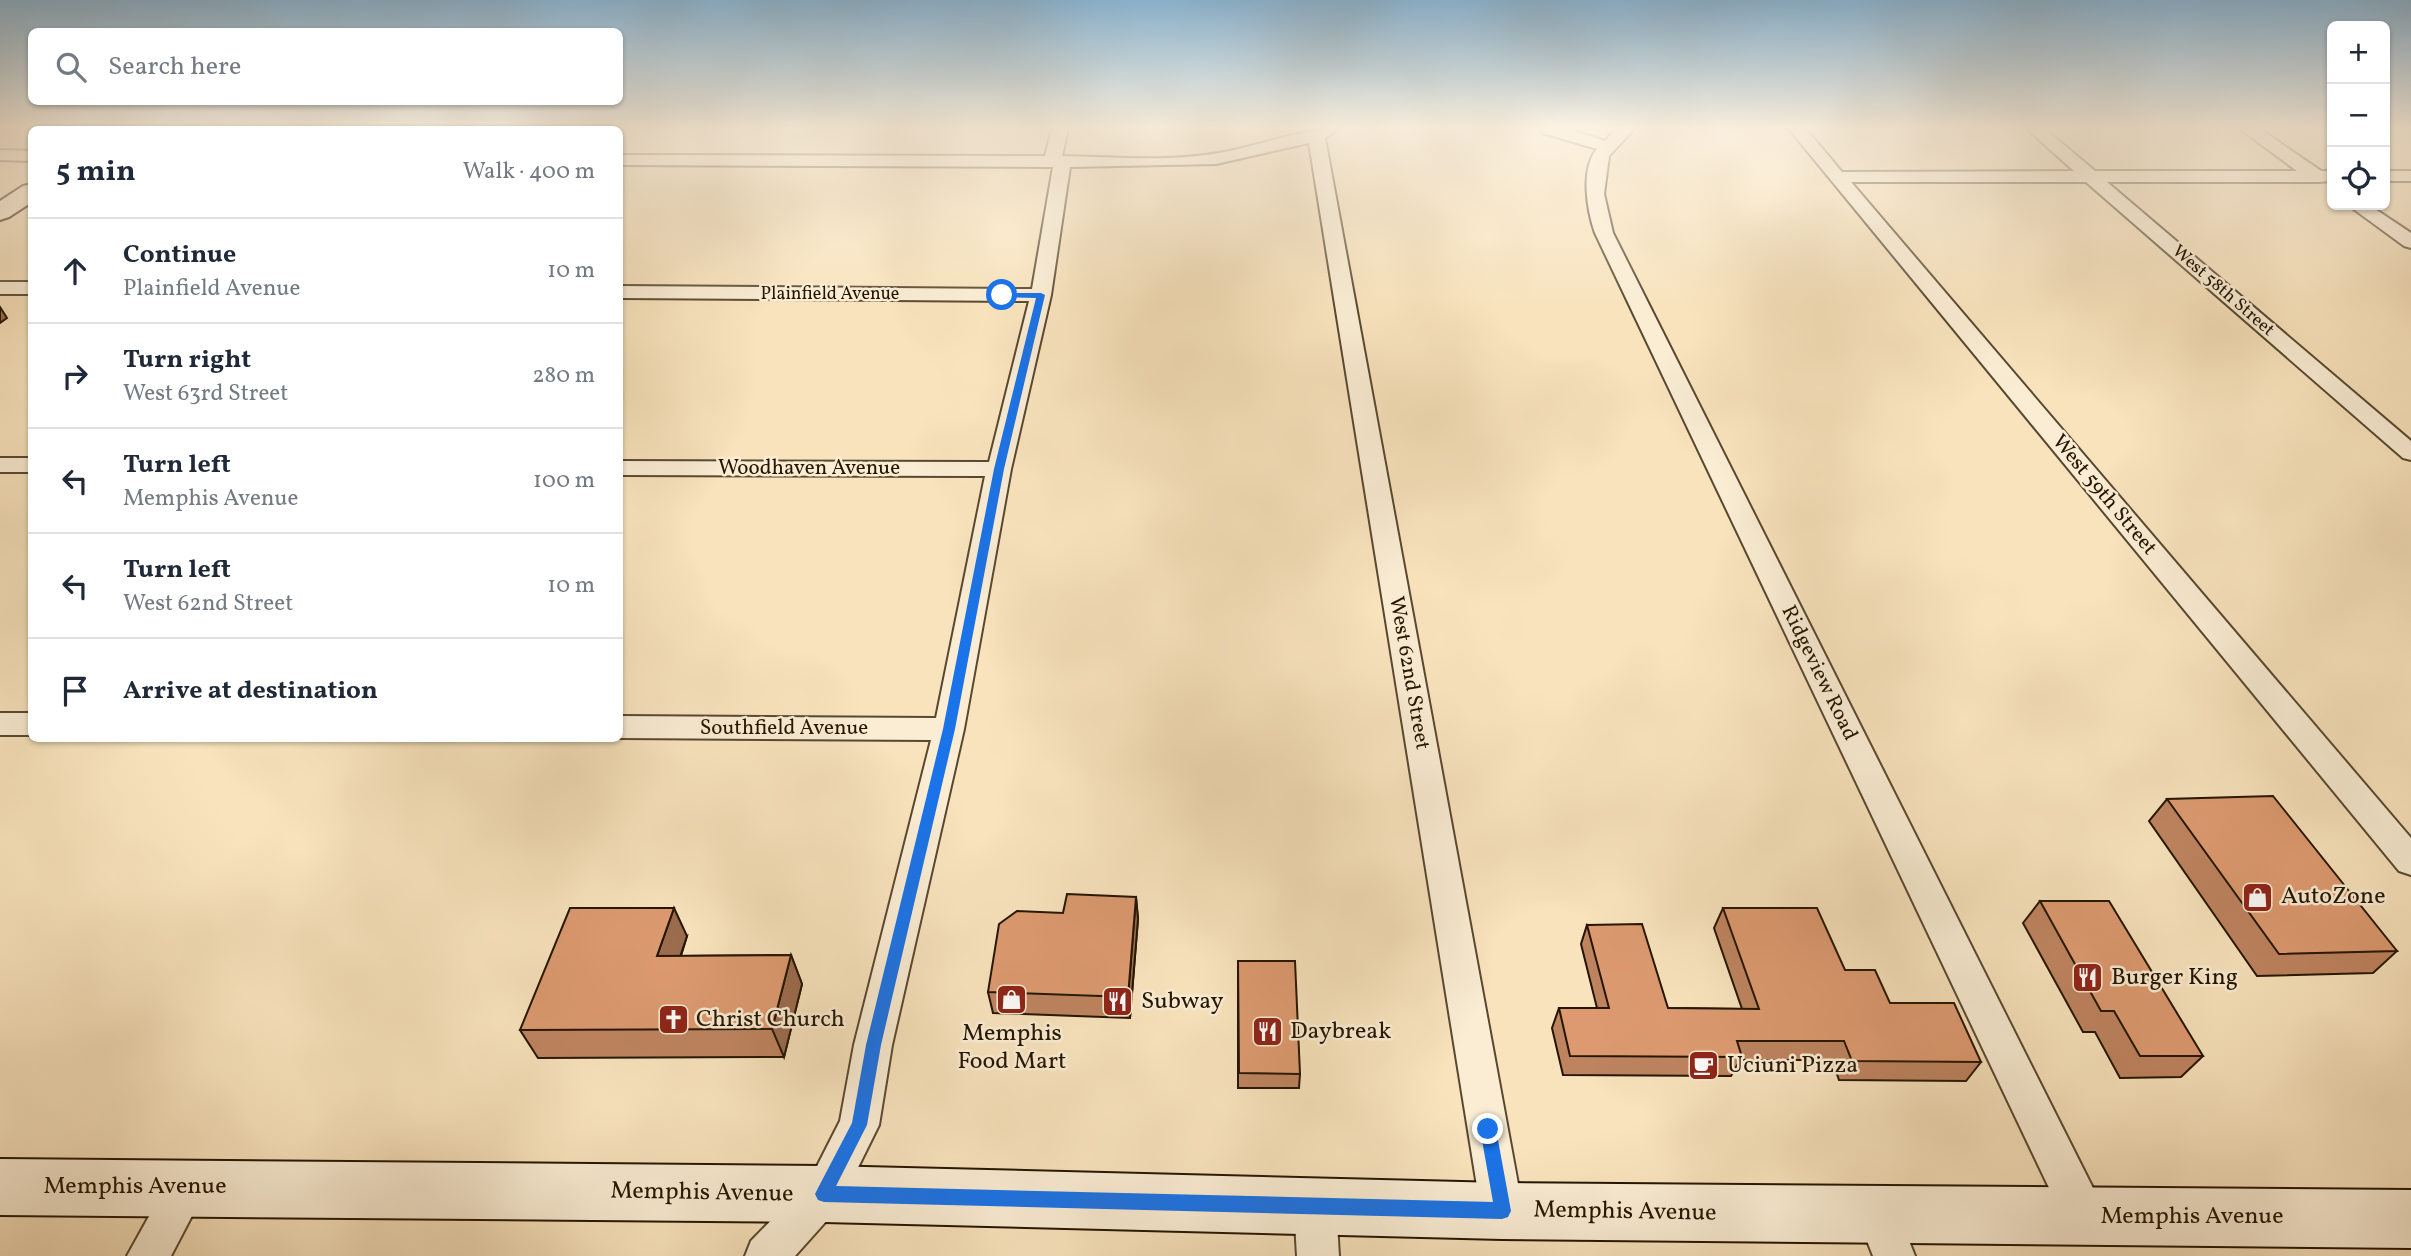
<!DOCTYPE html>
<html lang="en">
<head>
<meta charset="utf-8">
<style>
  :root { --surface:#fff; --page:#f2f2f3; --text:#1f2937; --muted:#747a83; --line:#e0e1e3 }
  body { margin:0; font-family:Vollkorn,serif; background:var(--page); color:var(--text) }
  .controls { position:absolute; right:21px; top:21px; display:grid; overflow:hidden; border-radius:10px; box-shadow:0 2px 5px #0004 }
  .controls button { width:63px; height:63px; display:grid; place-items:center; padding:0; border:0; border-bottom:2px solid var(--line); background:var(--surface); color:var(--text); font:35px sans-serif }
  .stop { position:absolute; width:21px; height:21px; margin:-16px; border:5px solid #1a73e8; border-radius:50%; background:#fff }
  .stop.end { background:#1a73e8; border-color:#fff; box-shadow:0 2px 7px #0008 }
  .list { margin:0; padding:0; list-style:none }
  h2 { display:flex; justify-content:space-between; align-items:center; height:91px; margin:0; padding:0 28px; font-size:30px }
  h2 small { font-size:23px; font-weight:400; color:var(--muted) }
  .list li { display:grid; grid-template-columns:46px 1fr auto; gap:21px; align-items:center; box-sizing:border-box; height:105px; padding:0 28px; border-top:2px solid var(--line) }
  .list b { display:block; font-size:26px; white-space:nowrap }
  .list p { margin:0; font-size:23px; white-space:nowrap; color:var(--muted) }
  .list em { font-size:23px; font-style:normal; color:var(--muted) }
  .icon { flex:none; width:38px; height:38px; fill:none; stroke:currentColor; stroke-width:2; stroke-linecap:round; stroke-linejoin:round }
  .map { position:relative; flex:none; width:2411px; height:1256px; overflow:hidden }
  .search { position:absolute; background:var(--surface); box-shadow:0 2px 5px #0004; left:28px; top:28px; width:595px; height:77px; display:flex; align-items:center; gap:18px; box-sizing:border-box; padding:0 24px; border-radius:10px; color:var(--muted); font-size:26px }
  .panel { position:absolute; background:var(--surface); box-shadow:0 2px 5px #0004; left:28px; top:126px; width:595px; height:616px; border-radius:10px }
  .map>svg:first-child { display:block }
</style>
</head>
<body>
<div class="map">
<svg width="2411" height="1256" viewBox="0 0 2411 1256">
  <rect width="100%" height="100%" fill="#f8e3bd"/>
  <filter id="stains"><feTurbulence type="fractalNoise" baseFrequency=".00286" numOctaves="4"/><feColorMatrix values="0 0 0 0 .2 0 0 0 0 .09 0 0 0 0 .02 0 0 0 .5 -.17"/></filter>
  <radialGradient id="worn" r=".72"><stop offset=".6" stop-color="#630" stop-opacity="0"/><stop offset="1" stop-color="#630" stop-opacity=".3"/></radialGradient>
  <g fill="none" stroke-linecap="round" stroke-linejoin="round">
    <defs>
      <g id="street">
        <path d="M1052,129h16l-6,27c51,1 106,6 156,-3 40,-6 80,-24 120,-24l-13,9 198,1073 -6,15 -15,6 -15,-6 -6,-15 -172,-1068 -93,21 -146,3 -19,128 -40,174 -47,260 -72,316 -13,80 -41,83 -43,48h-50l6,-15 59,-61 30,-59 14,-76 77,-305 -311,-2v-22l316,2 49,-242 -365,-1v-14l369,1 40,-161 -409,-3v-12l412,3 21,-122 -433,-2v-10l425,1z"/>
        <path d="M1541,129h27l37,12 11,-12h18l-25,27 -5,38 9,39 487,969 6,15 -6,15 -15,6 -15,-6 -475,-999c-8,-23 -15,-64 2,-84l-54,-16z"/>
        <path d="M1789,129h17l36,43 232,-1 -47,-42h18l50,42h202l-57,-42h20l61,42h11v10l-14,1h-211l304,259v19l-8,-2 -317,-276h-235l560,656v37l-12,-4z"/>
        <path d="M0,150l32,1v10l-32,-1z"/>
        <rect x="2385" y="171" width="26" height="10"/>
        <path d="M2348,205h21l42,28v15l-7,-2z"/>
        <rect x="0" y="282" width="32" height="12"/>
        <rect x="0" y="458" width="32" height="14"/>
        <rect x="0" y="713" width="32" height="22"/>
        <path d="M187,1167l14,6 6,14 -36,69h-44l46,-83z"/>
        <path d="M1315,1185l15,6 6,15 3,50h-42l-3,-50 6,-15z"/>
        <path d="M1878,1194l15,6 22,56h-42l-16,-41 6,-15z"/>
      </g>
      <g id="secondary">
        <path d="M135,129v1h-22v-1z"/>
        <path d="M32,184v18l-23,15 -9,3v-19l23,-15z"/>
        <path d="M0,1159l824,7 678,17 909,7v58l-909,-9 -678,-17 -824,-7z"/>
      </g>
    </defs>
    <use href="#street" stroke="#594830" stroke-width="4"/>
    <use href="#secondary" stroke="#241501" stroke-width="4"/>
    <use href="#street" fill="#faedd4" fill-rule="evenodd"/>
    <use href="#secondary" fill="#faedd4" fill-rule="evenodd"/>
  </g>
  <g fill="#be8460" stroke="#241501" stroke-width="2">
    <path d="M2167,799l230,152 -24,22 -116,3 -108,-155z"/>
    <path d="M1136,897l2,22 -8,99 -137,-5 -5,-21 75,-79z"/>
    <path d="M2040,901l163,155 -22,21 -61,1 -25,-46h-12l-60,-109z"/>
    <path d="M1723,908l122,62 45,33 91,59 -15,19 -127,-1 -7,-20h-92l-9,16 -168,-1 -11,-47 7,-20h38l-16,-64 6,-19 81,83 74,1 -28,-81z"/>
    <path d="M687,936l-6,20 110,-1 11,29 -18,73 -246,1 -18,-28z"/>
    <path d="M1238,961l62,113 -1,14h-61z"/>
  </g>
  <g fill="#9b6c4e" stroke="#241501" stroke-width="2">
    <path d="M0,307l7,11 -7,5z"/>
    <path d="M1136,897l2,22 -8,99 -2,-21z"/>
    <path d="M674,908l13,28 -16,48 -14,-28z"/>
    <path d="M791,955l11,29 -18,73 -12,-28z"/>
  </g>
  <g fill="#dd9a70" stroke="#241501" stroke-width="2">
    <path d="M2273,796l124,155 -118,3 -112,-155z"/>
    <path d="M1067,894l69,3 -8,100 -140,-5 11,-68 18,-13 46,2z"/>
    <path d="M2040,901h69l94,155h-63l-26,-45h-13z"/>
    <path d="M570,908h104l-17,48 134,-1 -19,74 -252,1z"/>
    <path d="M1723,908h94l28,62h30l15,33h64l27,59 -129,-1 -8,-20h-107l5,16 -172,-1 -11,-48h50l-22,-83 55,-1 26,84 91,1z"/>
    <path d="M1238,961h57l5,113 -61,-1z"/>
  </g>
  <linearGradient id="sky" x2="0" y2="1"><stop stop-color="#8bb7d6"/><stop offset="0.42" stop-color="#fcf2e1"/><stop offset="1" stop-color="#fcf2e1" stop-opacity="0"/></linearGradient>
  <rect width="2411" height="305" fill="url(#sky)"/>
  <path fill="#1a73e8" d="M1002,293h39l4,2 -41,174 -49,260 -74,316 -14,80 -31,61 657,16 -13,-73 3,-6 5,-2 6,2 2,6 15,82 -3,6 -6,2 -678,-17 -6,-2 -3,-6 3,-6 34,-65 14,-78 77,-316 51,-260 42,-171 -37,-1z"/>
  <defs>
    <symbol id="shop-square" viewBox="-11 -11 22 22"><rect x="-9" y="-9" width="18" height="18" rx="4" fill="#8f2418" stroke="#faedd4"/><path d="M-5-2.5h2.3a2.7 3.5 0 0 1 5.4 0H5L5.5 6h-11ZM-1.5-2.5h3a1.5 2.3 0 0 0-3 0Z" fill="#fff"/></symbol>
    <symbol id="restaurant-square" viewBox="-11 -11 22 22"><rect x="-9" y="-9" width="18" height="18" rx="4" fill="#8f2418" stroke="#faedd4"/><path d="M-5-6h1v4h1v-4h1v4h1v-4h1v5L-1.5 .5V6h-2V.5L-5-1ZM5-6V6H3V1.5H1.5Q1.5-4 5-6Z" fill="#fff"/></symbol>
    <symbol id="church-square" viewBox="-11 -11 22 22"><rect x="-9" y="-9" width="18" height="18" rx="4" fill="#8f2418" stroke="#faedd4"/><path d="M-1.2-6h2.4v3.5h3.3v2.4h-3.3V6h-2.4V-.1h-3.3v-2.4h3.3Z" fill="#fff"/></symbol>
    <symbol id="cafe-square" viewBox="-11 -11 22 22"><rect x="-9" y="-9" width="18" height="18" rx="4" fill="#8f2418" stroke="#faedd4"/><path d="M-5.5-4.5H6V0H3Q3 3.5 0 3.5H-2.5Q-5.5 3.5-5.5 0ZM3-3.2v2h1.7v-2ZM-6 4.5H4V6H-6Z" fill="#fff"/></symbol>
  </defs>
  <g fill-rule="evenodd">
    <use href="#shop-square" x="2240" y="880" width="35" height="35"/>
    <use href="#restaurant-square" x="2070" y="960" width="35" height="35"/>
    <use href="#shop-square" x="994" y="982" width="35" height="35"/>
    <use href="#restaurant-square" x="1100" y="984" width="35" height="35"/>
    <use href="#church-square" x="656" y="1002" width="35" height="35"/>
    <use href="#restaurant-square" x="1250" y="1014" width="35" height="35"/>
    <use href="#cafe-square" x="1686" y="1048" width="35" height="35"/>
  </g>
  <g text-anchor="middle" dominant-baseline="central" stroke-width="5" stroke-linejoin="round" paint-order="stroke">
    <g font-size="18" fill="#241501" stroke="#faedd4">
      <text transform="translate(2223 291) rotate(41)">West 58th Street</text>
      <text x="830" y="294">Plainfield Avenue</text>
    </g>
    <g font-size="21" fill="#241501" stroke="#faedd4">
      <text x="809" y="468">Woodhaven Avenue</text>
      <text transform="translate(2104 495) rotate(50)">West 59th Street</text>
      <text transform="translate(1409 673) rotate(80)">West 62nd Street</text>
      <text transform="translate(1819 673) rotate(64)">Ridgeview Road</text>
      <text x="784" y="728">Southfield Avenue</text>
    </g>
    <g font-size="24" fill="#241501" stroke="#faedd4" text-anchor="start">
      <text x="2281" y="897">AutoZone</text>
      <text x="2111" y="978">Burger King</text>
      <text x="1141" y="1002">Subway</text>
      <text x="696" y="1020">Christ Church</text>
      <text x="1290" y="1032">Daybreak</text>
      <text x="1012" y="1034" text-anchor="middle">Memphis<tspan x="1012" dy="28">Food Mart</tspan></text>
      <text x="1727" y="1066">Uciuni Pizza</text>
    </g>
    <g font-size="24" fill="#241501" stroke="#faedd4">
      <text x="135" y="1187">Memphis Avenue</text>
      <text transform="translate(702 1193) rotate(1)">Memphis Avenue</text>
      <text transform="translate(1625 1212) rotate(1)">Memphis Avenue</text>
      <text x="2192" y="1217">Memphis Avenue</text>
    </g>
  </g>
  <rect width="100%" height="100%" filter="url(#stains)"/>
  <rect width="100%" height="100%" fill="url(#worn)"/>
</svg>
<div class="controls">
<button>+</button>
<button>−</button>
<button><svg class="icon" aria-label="locate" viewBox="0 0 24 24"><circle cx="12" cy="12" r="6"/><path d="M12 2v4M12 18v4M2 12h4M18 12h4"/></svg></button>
</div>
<div class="stop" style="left:1002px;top:295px"></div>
<div class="stop end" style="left:1488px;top:1129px"></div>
<div class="search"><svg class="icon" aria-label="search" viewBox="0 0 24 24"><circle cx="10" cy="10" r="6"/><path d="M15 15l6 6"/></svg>Search here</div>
<section class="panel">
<h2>5 min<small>Walk · 400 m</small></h2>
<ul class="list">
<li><svg class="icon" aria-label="ahead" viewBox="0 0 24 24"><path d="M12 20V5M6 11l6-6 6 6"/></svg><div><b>Continue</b><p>Plainfield Avenue</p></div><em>10 m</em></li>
<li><svg class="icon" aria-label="right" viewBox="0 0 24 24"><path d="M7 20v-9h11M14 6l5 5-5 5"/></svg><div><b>Turn right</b><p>West 63rd Street</p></div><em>280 m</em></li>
<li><svg class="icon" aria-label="left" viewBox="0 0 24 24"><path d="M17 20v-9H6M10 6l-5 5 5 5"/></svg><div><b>Turn left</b><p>Memphis Avenue</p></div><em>100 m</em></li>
<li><svg class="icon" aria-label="left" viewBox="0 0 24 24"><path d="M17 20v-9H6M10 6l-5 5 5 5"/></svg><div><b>Turn left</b><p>West 62nd Street</p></div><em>10 m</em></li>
<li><svg class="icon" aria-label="arrive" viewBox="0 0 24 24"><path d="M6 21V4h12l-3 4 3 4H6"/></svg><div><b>Arrive at destination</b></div></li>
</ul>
</section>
</div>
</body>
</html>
